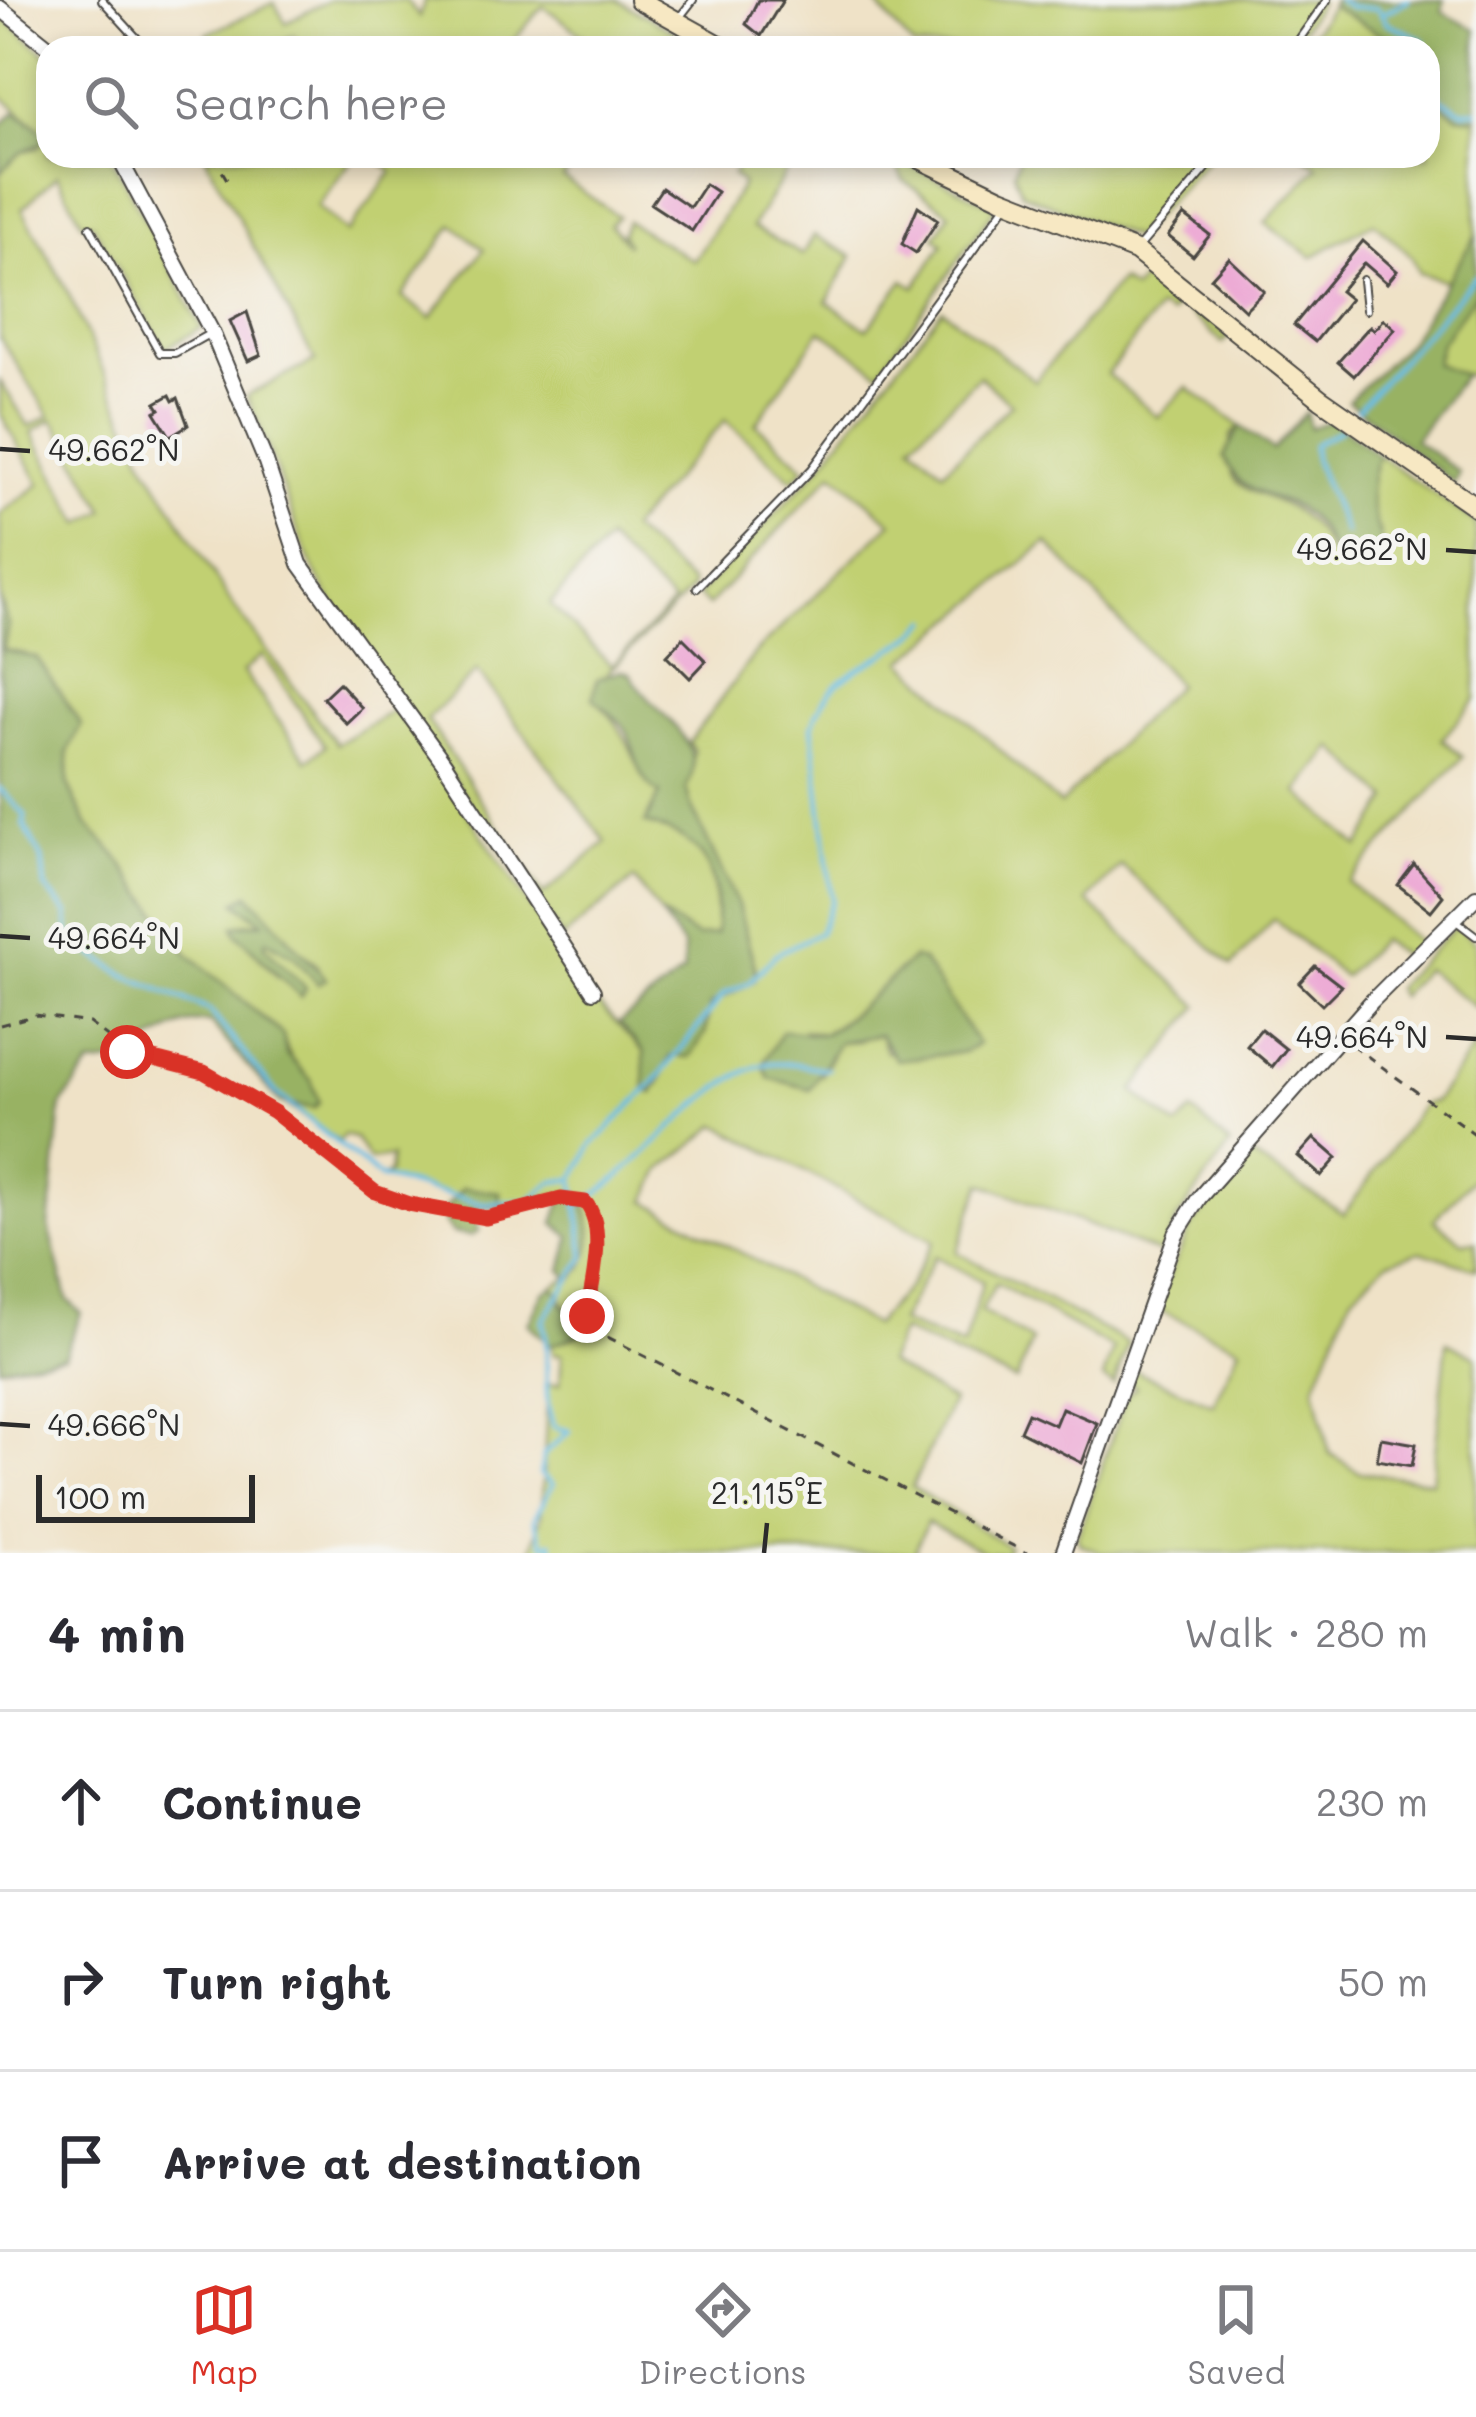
<!DOCTYPE html>
<html lang="en">
<head>
<meta charset="utf-8">
<style>
  :root { --surface:#fff; --page:#f7f7f7; --text:#2b2b33; --muted:#7c7c81; --line:#e1e1e2; --accent:#d93025 }
  body { margin:0; font-family:Mali,sans-serif; background:var(--page); color:var(--text) }
  .scale { position:absolute; left:36px; bottom:30px; width:219px; box-sizing:border-box; padding-left:12px; border:6px solid #2b2b2b; border-top:0; font-size:33px; line-height:42px; white-space:nowrap; color:#2b2b2b; -webkit-text-stroke:9px #f6f6f2; paint-order:stroke }
  .stop { position:absolute; width:36px; height:36px; margin:-27px; border:9px solid #d93025; border-radius:50%; background:#fff }
  .stop.end { background:#d93025; border-color:#fff; box-shadow:0 3px 12px #0008 }
  .list { margin:0; padding:0; list-style:none }
  h2 { display:flex; justify-content:space-between; align-items:center; height:156px; margin:0; padding:0 48px; font-size:51px }
  h2 small { font-size:39px; font-weight:400; color:var(--muted) }
  .list li { display:grid; grid-template-columns:78px 1fr auto; gap:36px; align-items:center; box-sizing:border-box; height:180px; padding:0 48px; border-top:3px solid var(--line) }
  .list b { display:block; font-size:45px; white-space:nowrap }
  .list em { font-size:39px; font-style:normal; color:var(--muted) }
  .icon { flex:none; width:66px; height:66px; fill:none; stroke:currentColor; stroke-width:2; stroke-linecap:round; stroke-linejoin:round }
  .map { position:relative; flex:none; width:1476px; height:1553px; overflow:hidden }
  .search { position:absolute; background:var(--surface); box-shadow:0 6px 18px #0003; left:36px; right:36px; top:36px; height:132px; display:flex; align-items:center; gap:30px; box-sizing:border-box; padding:0 42px; border-radius:36px; color:var(--muted); font-size:45px }
  .sheet { height:696px; background:var(--surface) }
  nav { display:flex; justify-content:space-around; align-items:center; box-sizing:border-box; height:168px; border-top:3px solid var(--line); background:var(--surface); font-size:33px; color:var(--muted) }
  nav a { display:grid; justify-items:center; gap:6px }
  nav .on { color:var(--accent) }
  .map>svg:first-child { display:block }
</style>
</head>
<body>
<div class="map">
<svg width="1476" height="1553" viewBox="0 0 1476 1553">
  <rect width="100%" height="100%" fill="#f6f6f2"/>
  <filter id="ink" filterUnits="userSpaceOnUse"><feTurbulence type="fractalNoise" baseFrequency=".00833" numOctaves="2"/><feDisplacementMap in="SourceGraphic" scale="24" xChannelSelector="R" yChannelSelector="G"/><feConvolveMatrix kernelMatrix="1 2 1 2 8 2 1 2 1" color-interpolation-filters="sRGB"/></filter>
  <filter id="wash" filterUnits="userSpaceOnUse"><feTurbulence type="fractalNoise" baseFrequency=".004" numOctaves="4" result="noise"/><feDisplacementMap in="SourceGraphic" scale="48" xChannelSelector="R" yChannelSelector="G"/><feGaussianBlur stdDeviation="2.7" result="paint"/><feColorMatrix in="noise" values="0 0 0 0 0 0 0 0 0 0 0 0 0 0 0 0 0 1.4 0 .05"/><feComposite in="paint" operator="in"/></filter>
  <g filter="url(#wash)">
    <rect width="100%" height="100%" fill="#efe2c7"/>
    <g fill="#c1d072" stroke="#767e4e" stroke-width="3" fill-rule="evenodd">
      <path d="M329,0h77l13,17 6,-17h192l60,33 -8,15h-69l-57,-42 -36,42h-205l-8,-13 -24,13h-57l-6,-14 67,-31 12,20z"/>
      <path d="M873,0h446v4l-30,44h-375z"/>
      <path d="M1331,6l58,33 6,9h-94z"/>
      <path d="M0,15l48,41v100h63l91,172 -38,21 -72,-126 -9,1 -26,-49 -35,34 42,75 81,179 88,143 104,138 57,-34 8,6 189,281 53,55 3,26 12,7 12,-30 34,-21 5,-29 45,-25 1,-9 -18,-65 -48,-102 -4,-16 8,-37 -5,-9 67,-90 136,-130 -59,-50 -125,134 -10,-11 121,-127 123,-159 93,72 85,-100 13,9 16,-17 80,63 -6,7 -45,-40 -8,11 -11,-6 -52,66 51,43 29,-30 53,39 -9,9c0,11 -3,28 1,38 10,30 72,17 98,82l50,-21c-16,-30 -12,-50 -2,-79l98,68v176l-34,40 21,18 -115,125 72,61 -14,14 -26,-17 -36,37 -70,-58 -42,47 -111,-101 -34,36 112,105 -66,85 44,36 15,-16 38,34 -53,74 -16,35 -179,-71 -25,69 171,91 -14,42 -11,-6 10,-30 -117,-66 -15,28 51,30 -16,40 -115,-50 -14,32 65,38 -40,86 96,59 -3,7h-19l-59,-31 -13,31h-383l10,-37 7,-132h12l2,-30h-8l-3,-9 34,-13 -33,-45 30,-18c8,-25 16,-63 -11,-77l-72,15v-15l-36,-4 -9,8 -71,-18 6,-5 2,-16 -22,3 -14,-22 -11,-3 -5,7 -52,-37 28,3 4,-6c-11,-23 -32,-43 -36,-67l-95,-81 -72,-99 -29,-30 -19,-40v-34l-42,-97 -23,-4 5,-25 -8,-27v-84l40,-30 -40,-71v-32l29,45 21,-10 -50,-78v-166l23,-21 15,-3 4,-18 -42,-35zM979,376l32,28 -68,67 -31,-28zM53,419l52,91 -24,14 -49,-92zM1047,542l130,142 -117,121 -157,-144zM262,655l63,91 -18,14 -64,-88zM1333,747l56,52 -30,48 -61,-55zM250,895l33,41 35,30v17l-24,-27 -29,-17v7l24,28 -11,3 -41,-44 7,-9 20,-2 -27,-19zM922,960l28,48 15,44 -48,6 -31,-6 -6,-17 -9,-2 -13,8 -19,1 -17,33 -18,-45 18,4c38,-22 62,-53 100,-74zM718,1125l216,116 -25,45 -35,39 -228,-124 15,-31zM935,1256l48,26 -20,65 -63,-25z"/>
      <path d="M1428,96l30,20 18,2v117l-26,47 -31,-9 -7,-16 -38,-35 -62,35 -47,-34 53,-57 -14,-10h124z"/>
      <path d="M205,156h150l-38,50 30,27 45,-61 -18,-16h205l-16,22 55,38 -8,8 18,21 -6,-12 5,-12 67,40 49,-77 -11,-9 13,-19h51l-44,71 51,28 11,-20 38,21 -25,46 40,27 37,-49 11,7 28,-43 -8,-7 15,-24 -47,-33 -11,-23 104,50 -117,165 -58,-42 -65,94 49,43 -12,13 -68,-60 -95,109 62,55 -1,6 -83,82 -5,36c27,23 35,74 57,85l-12,22 5,10c13,0 14,4 25,10 39,21 37,58 39,99l-20,3 -37,-23 -26,-35 -71,59 -237,-346c-36,-63 -48,-132 -80,-196l69,-35zM453,225l31,24 -53,69 -29,-21zM607,540l66,63 -61,63 -62,-62zM477,671l129,171 -63,53 -116,-176z"/>
      <path d="M1020,156h190l-76,82 -112,-45 -8,-21z"/>
      <path d="M1476,293v83l-30,-4 -11,-9 6,-21z"/>
      <path d="M1455,927l21,16v65l-51,-39 -25,27 -5,-8z"/>
      <path d="M1476,1044v131l-42,45 28,22 14,-1v28l-56,-18 -33,11 -36,34 -36,90 14,67 30,19 73,9 15,-139 29,14v197h-373l-23,-9 -3,-7 50,-143 9,-7 -7,-6 3,-12 81,35 27,-57 -86,-39 37,-81 56,-74 97,61 79,-110 12,-3z"/>
    </g>
    <g fill="#98b264" stroke="#626e48" stroke-width="3">
      <path d="M1333,0h111l-2,12 34,18v88l-18,-2 -30,-20v-48h-33l-6,-9 -58,-33z"/>
      <path d="M15,112l27,18 2,12 -21,9 -23,21v-47z"/>
      <path d="M1476,235v58l-35,49 -6,21 29,12 -50,65 45,32 -5,11 -106,-82 60,-58z"/>
      <path d="M1306,412l4,16 22,-8 46,35c-16,46 -4,53 6,98l-22,19c-36,-9 -31,-38 -56,-58 -35,-26 -61,-11 -82,-57l16,-31 33,24z"/>
      <path d="M0,598l8,27 -5,25 34,8 44,67 -13,26v34l19,40 29,30 72,99 95,81 3,18 25,27 8,22 -4,6 -35,-5 -70,-81c-49,-4 -72,44 -120,43l-29,41 -12,121 18,72 14,14 -17,43 -64,11z"/>
      <path d="M621,670l9,3c20,39 84,69 56,115l4,16 48,102 18,65 -1,9 -45,25 -5,29 -15,23 -19,-1 -18,37 -8,-3 -1,-38 -25,-29 65,-51 -1,-26 -23,-32 37,23 19,-3c4,-66 -9,-93 -71,-111l15,-30c-25,-11 -23,-48 -37,-68 -8,-10 -21,-18 -30,-27l4,-19z"/>
      <path d="M249,894l77,85 -8,5 -24,-28 -28,-16 -1,7 41,41 -5,9 -65,-64 -2,-7 29,-4 -27,-20z"/>
      <path d="M913,958l9,2 56,84 -13,8 -69,8 -16,-25 -41,7 -29,47 -41,-11 -6,-14 19,-33c13,-1 29,5 40,3 15,-2 76,-63 91,-76z"/>
      <path d="M463,1188l37,4 -1,15 -29,2 9,22 -8,5 -19,-3 -7,-10v-15z"/>
      <path d="M571,1192l10,4c15,31 15,57 -9,84l-10,-10 9,-33 -17,-14 8,-23z"/>
      <path d="M552,1287l9,7 1,10 24,20 -1,8 -34,13 -23,-21 15,-32z"/>
    </g>
    <g fill="none" stroke-linecap="round" stroke-linejoin="round">
      <g stroke="#69bee5" stroke-width="4.5">
        <path d="M1338,0l12,8h27l10,15 35,16 3,4 -9,5"/>
        <path d="M1382,14l26,-14"/>
        <path d="M1428,91l34,20h14"/>
        <path d="M1357,410l119,-134"/>
        <path d="M1340,430l-27,15 1,13 31,75"/>
        <path d="M0,789l25,26 -1,10 18,34 3,28 23,27 1,19 8,11 48,31 84,35 67,83 103,84 104,27 45,-3 25,-19 21,-3 11,78 -42,63c9,36 -3,73 11,107l16,4 -26,23 -4,20 13,10 -19,35 9,25 9,-2 1,11"/>
        <path d="M574,1179l18,-34 63,-63 69,-88 26,-12 26,-28 43,-21 13,-33 -20,-174c19,-64 75,-59 117,-106"/>
        <path d="M577,1206c62,-32 123,-124 186,-141 19,-6 45,2 65,4"/>
      </g>
    </g>
    <g id="blocks">
      <g fill="#edabd5">
        <path d="M758,0h25l-22,36 -15,-12z"/>
        <path d="M705,184l12,8 -25,39 -41,-27 11,-16 28,19z"/>
        <path d="M918,206l20,14 -22,33 -14,-9z"/>
        <path d="M1184,215l26,20 -17,21 -25,-20z"/>
        <path d="M1363,241l34,30 -10,12 -23,-20 -24,28 10,8 -35,43 -21,-17z"/>
        <path d="M1229,258l35,33 -19,19 -34,-32z"/>
        <path d="M247,312l14,43 -13,6 -18,-40z"/>
        <path d="M1384,319l11,10 -41,47 -16,-14 32,-36 4,4z"/>
        <path d="M170,395l3,6 5,-3 10,27 -18,11 -15,-24 5,-3 -4,-6z"/>
        <path d="M683,638l23,23 -16,17 -23,-23z"/>
        <path d="M339,683l23,25 -16,15 -23,-25z"/>
        <path d="M1414,864l29,32 -12,15 -33,-26z"/>
        <path d="M1315,966l26,20 -19,19 -23,-22z"/>
        <path d="M1261,1029l25,20 -14,18 -25,-21z"/>
        <path d="M1314,1138l23,20 -16,18 -23,-20z"/>
        <path d="M1062,1408l35,15 -15,40 -62,-32 8,-18 27,12z"/>
        <path d="M1381,1438l35,6 -4,22 -35,-6z"/>
      </g>
    </g>
  </g>
  <g filter="url(#ink)">
    <use href="#blocks" fill-opacity="0" stroke="#484642" stroke-width="3"/>
    <g fill="none" stroke-linecap="round" stroke-linejoin="round">
      <defs>
        <g id="lane">
          <path d="M102,0l44,48"/>
          <path d="M679,18l14,-18"/>
          <path d="M1293,48l34,-48"/>
          <path d="M90,227l70,126h15l34,-19"/>
          <path d="M1138,248l79,-92"/>
          <path d="M1363,280l3,30"/>
          <path d="M697,588l115,-119 195,-265"/>
          <path d="M1455,920l21,16"/>
        </g>
        <g id="street">
          <path d="M0,8l50,40"/>
          <path d="M118,156l94,176 54,130 34,102 144,199 149,228"/>
          <path d="M1063,1553l113,-319 23,-36 173,-197 104,-104"/>
        </g>
        <g id="secondary">
          <path d="M639,0l86,48"/>
          <path d="M914,156l87,42 135,53 185,148 155,108"/>
        </g>
      </defs>
      <use href="#lane" stroke="#484642" stroke-width="10"/>
      <use href="#street" stroke="#484642" stroke-width="18"/>
      <use href="#secondary" stroke="#484642" stroke-width="22"/>
      <g stroke="#484642" stroke-width="3" stroke-dasharray="9 9" stroke-linecap="butt">
        <path d="M213,156l18,30"/>
        <path d="M0,1025l36,-10 53,8 38,29 77,20 70,40 101,80 34,13 77,13 75,-19 24,3c29,32 -5,89 7,127l435,224"/>
        <path d="M1352,1045l124,90"/>
      </g>
      <use href="#lane" stroke="#fff" stroke-width="6"/>
      <use href="#street" stroke="#fff" stroke-width="14"/>
      <use href="#secondary" stroke="#f7e8c3" stroke-width="18"/>
    </g>
  </g>
  <g fill="none" stroke-linecap="round" stroke-linejoin="round" filter="url(#ink)">
    <path stroke="#d93025" stroke-width="15" d="M127,1052l77,20 70,40 101,80 34,12 77,14 75,-19 24,3c23,26 6,83 2,114"/>
  </g>
  <path fill="none" stroke="#2b2b2b" stroke-width="4.5" d="M0,449l30,2M1446,550l30,2M0,936l30,2M1446,1037l30,2M0,1424l30,2M764,1553l3,-30"/>
  <g font-size="30" text-anchor="middle" fill="#2b2b2b" stroke="#f6f6f2" stroke-width="10" stroke-linejoin="round" paint-order="stroke">
    <text x="114" y="461">49.662°N</text>
    <text x="1362" y="560">49.662°N</text>
    <text x="114" y="949">49.664°N</text>
    <text x="1362" y="1048">49.664°N</text>
    <text x="114" y="1436">49.666°N</text>
    <text x="767" y="1504">21.115°E</text>
  </g>
</svg>
<div class="scale">100 m</div>
<div class="stop" style="left:127px;top:1052px"></div>
<div class="stop end" style="left:587px;top:1316px"></div>
<div class="search"><svg class="icon" aria-label="search" viewBox="0 0 24 24"><circle cx="10" cy="10" r="6"/><path d="M15 15l6 6"/></svg>Search here</div>
</div>
<section class="sheet">
<h2>4 min<small>Walk · 280 m</small></h2>
<ul class="list">
<li><svg class="icon" aria-label="ahead" viewBox="0 0 24 24"><path d="M12 20V5M6 11l6-6 6 6"/></svg><div><b>Continue</b></div><em>230 m</em></li>
<li><svg class="icon" aria-label="right" viewBox="0 0 24 24"><path d="M7 20v-9h11M14 6l5 5-5 5"/></svg><div><b>Turn right</b></div><em>50 m</em></li>
<li><svg class="icon" aria-label="arrive" viewBox="0 0 24 24"><path d="M6 21V4h12l-3 4 3 4H6"/></svg><div><b>Arrive at destination</b></div></li>
</ul>
</section>
<nav>
<a class="on"><svg class="icon" aria-label="map" viewBox="0 0 24 24"><path d="M3 6l6-2 6 2 6-2v14l-6 2-6-2-6 2zM9 4v14M15 6v14"/></svg>Map</a>
<a><svg class="icon" aria-label="directions" viewBox="0 0 24 24"><path d="M12 3l9 9-9 9-9-9zM9 14v-3h6M13 9l2 2-2 2"/></svg>Directions</a>
<a><svg class="icon" aria-label="saved" viewBox="0 0 24 24"><path d="M7 4h10v16l-5-4-5 4z"/></svg>Saved</a>
</nav>
</body>
</html>
